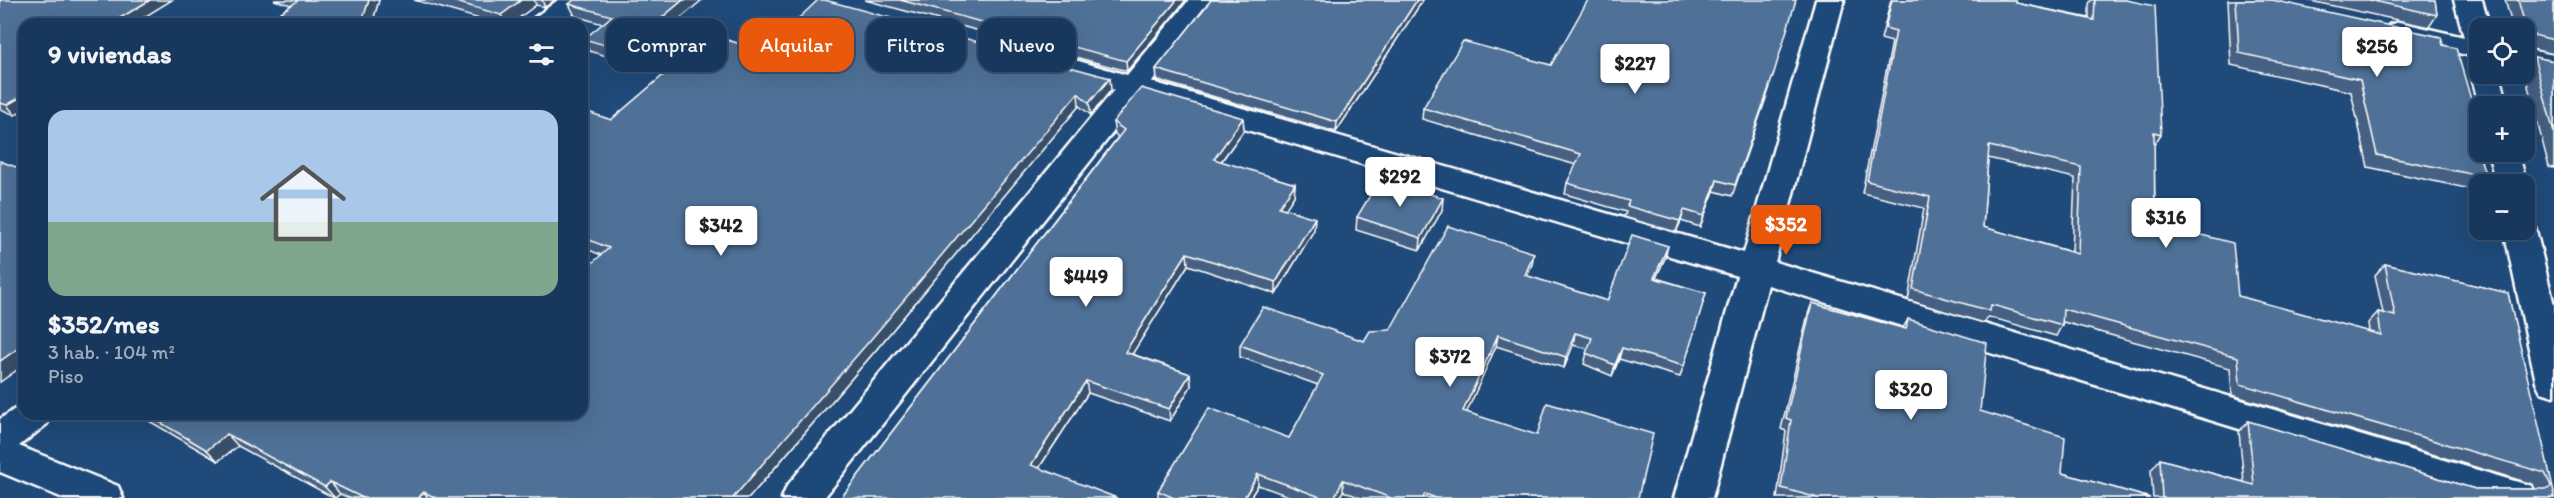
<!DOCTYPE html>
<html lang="es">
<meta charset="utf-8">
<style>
body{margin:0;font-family:Itim,sans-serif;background:#203f62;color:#f1f3f6;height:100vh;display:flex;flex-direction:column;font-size:22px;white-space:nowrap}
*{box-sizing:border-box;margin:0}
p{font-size:20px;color:#9eacbb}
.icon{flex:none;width:33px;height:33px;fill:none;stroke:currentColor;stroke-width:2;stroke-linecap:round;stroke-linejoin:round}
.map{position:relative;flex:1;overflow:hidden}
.details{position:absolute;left:18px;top:18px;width:570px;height:402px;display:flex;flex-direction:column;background:#17385c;border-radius:18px;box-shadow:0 6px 24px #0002,0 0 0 2px #365272}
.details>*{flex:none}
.hud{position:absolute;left:606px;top:18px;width:570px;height:54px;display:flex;gap:12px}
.fabs{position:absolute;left:2469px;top:18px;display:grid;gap:12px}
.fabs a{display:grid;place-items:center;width:66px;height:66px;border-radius:12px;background:#17385c;box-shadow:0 6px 24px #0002,0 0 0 2px #365272;font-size:30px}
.price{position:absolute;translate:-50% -51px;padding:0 14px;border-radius:6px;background:#fff;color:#222;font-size:20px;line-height:39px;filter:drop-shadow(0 2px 3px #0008)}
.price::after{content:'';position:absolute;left:50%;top:36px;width:18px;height:14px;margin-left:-9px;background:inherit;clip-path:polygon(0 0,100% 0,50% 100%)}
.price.on{background:#ea580c;color:#fff}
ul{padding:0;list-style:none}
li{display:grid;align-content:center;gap:12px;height:318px;padding:0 30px}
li+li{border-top:2px solid #365272}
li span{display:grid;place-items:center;height:186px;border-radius:18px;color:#555}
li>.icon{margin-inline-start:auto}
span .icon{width:108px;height:108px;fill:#fffc;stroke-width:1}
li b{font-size:26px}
h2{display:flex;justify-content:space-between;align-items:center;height:72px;padding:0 30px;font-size:26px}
.chip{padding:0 21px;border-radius:18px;background:#17385c;box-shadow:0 6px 24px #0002,0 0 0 2px #365272;font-size:21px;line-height:54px}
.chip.on{background:#ea580c;color:#fff}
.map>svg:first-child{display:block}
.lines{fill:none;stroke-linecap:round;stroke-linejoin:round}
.street-casing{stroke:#fff;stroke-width:5}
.street{fill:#1f4a7a;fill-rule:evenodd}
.wall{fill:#456182;stroke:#fff;stroke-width:1.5;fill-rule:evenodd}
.shaded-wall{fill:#384f6a;stroke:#fff;stroke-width:1.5}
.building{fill:#507197;stroke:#fff;stroke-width:1.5;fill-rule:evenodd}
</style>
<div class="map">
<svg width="2554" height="498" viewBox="0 0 2554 498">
<rect width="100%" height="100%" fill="#1f4a7a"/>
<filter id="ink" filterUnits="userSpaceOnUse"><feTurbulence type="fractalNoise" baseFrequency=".0167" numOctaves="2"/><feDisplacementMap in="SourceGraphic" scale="12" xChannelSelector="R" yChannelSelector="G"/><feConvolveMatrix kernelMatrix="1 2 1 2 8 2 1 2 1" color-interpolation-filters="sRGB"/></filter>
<g filter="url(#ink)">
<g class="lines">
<g class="street-casing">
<g id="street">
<polygon points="558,0 589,0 562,24 530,24 534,18"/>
<polygon points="1189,0 1217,0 1152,82 1744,253 1816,0 1844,0 1775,262 2518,482 2532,486 2537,498 2465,498 1768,285 1712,498 1674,498 1737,276 1140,98 824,498 782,498 787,486 1114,90 1058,73 1054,67 1058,61 1068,58 1127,75"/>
<polygon points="2454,0 2482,0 2490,28 2480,28 2480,58 2389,37 2385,31 2389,25 2399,22 2464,37"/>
<polygon points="2524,49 2554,55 2554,73 2524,67"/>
<polygon points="2476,67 2480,67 2480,74 2500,74 2508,106 2480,108 2471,74"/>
<polygon points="2488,152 2518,152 2527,184 2524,188 2524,184 2496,184"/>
<polygon points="2524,220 2532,222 2536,230 2554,305 2554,396 2541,392 2536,382 2504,230 2524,230"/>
<polygon points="24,403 24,414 52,414 47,424 19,446 118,486 123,498 63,498 0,472 0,419"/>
</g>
</g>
<use href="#street" class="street"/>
</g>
<g class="wall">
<polygon points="0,0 24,24 24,109 15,115 0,109"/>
<polygon points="274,0 379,0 372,24 264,24 291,5"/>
<polygon points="414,0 555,0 545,7 536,5 511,24 497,24"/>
<polygon points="865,0 1186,0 1127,71"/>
<polygon points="1211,0 1423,0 1336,132 1157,80 1156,69"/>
<path d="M1891,0H2016V3L2089,18V4L2091,0H2126L2161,134L2154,145L2155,223L2238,296L2369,332L2368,323L2378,312L2383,313L2375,275L2385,264L2508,293L2554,498H2153L2151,470L2160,459L2244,482L2239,432L2248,421L2475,489H2535L2533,484L2232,395L2230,368L2063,322L2062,325L2056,336L1989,317H1988L1984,323L1908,300L1924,208L1862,193L1892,42L1881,39ZM1988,158L2075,178L2072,252L1983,227Z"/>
<polygon points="2228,0 2272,0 2443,45 2480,130 2480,140 2476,144 2486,177 2475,190 2368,167 2351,92 2231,65"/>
<polygon points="2306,0 2435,0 2437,15 2429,27"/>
<polygon points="2505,0 2554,0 2554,54 2532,49 2524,57 2524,28 2513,28"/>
<polygon points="569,4 673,24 764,51 1111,90 1091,115 1079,106 876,350 749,498 349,498 340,494 335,498 334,498 238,446 218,461 137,414 582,414 601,255 582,247 582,110 611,120 666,73 589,51 584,39 603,24 575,16"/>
<polygon points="2534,57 2554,61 2554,168 2549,167 2524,71 2524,69"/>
<polygon points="1551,65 1770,87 1732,196 1714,191 1700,227 1681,221 1676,232 1624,217 1626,212 1565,194 1567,183 1576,165 1422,119 1423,108"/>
<polygon points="1243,118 1244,130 1221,162 1295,184 1294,196 1285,209 1314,230 1276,294 1188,265 1132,354 1190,374 1191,386 1170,421 1088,393 1039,468 841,498 1118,137 1115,134 1113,122"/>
<polygon points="1442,210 1420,250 1356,230 1357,217"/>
<polygon points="1665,258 1656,278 1706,293 1680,377 1619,359 1612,376 1584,364 1588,349 1573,345 1564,368 1496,346 1466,412 1638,498 1361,498 1343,491 1339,498 1294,498 1258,485 1250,498 1158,498 1158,491 1289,438 1318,385 1240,357 1240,345 1364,341 1390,330 1532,264 1527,276 1607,301"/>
<polygon points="1812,303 1903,328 1908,319 1980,411 2062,473 2150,498 1777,498 1786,431 1781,429 1808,314"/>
</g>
<g class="shaded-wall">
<polygon points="150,0 172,0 133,24 110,24"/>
<polygon points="369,0 379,0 372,24 361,24"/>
<polygon points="521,0 534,0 536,5 511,24 506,24 501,15"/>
<polygon points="542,0 555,0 545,7"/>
<polygon points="683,0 702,0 664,32 659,20"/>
<polygon points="1177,0 1186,0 1127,71 1126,61"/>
<polygon points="1417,0 1423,0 1336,132 1337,122"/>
<polygon points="1110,78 1111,90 1091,115 1089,103"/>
<polygon points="1078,93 1079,106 876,350 749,498 733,498"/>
<polygon points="24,95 24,109 15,115 7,105"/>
<polygon points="1243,118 1244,130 1214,171 1214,159"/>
<polygon points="1717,180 1714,191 1700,227 1704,216"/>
<polygon points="1295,184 1294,196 1279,219 1279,207"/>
<polygon points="1443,198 1442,210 1420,250 1421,238"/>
<polygon points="1684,210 1681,221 1676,232"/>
<polygon points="1315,218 1314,230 1276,294 1276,282"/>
<polygon points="1668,246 1665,258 1651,289 1654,278"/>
<polygon points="1187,253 1188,265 1126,364 1125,352"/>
<polygon points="1534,253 1532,264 1523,287 1525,275"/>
<polygon points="1575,333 1573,345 1564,368 1566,357"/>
<polygon points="1498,335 1496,346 1462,423 1463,411"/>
<polygon points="24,344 24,365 0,382 0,361"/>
<polygon points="1622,348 1619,359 1612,376 1615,365"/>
<polygon points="1190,374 1191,386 1170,421 1169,409"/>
<polygon points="1086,381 1088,393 1033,477 1031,465"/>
<polygon points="227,434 238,446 218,461 207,450"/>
<polygon points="1258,474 1258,485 1250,498 1244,498"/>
<polygon points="1343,480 1343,491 1339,498 1334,498"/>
<polygon points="330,482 340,494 335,498 325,487"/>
<polygon points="424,492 428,498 418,498"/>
</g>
<g class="building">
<polygon points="0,0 150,0 110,24 24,24 24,95 7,105 0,103"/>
<polygon points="299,0 369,0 361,24 264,24"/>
<polygon points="449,0 521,0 501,15"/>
<polygon points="574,0 683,0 659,20 764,51 818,0 825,0 1110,78 1089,103 1078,93 872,338 733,498 436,498 424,492 418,498 363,498 330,482 325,487 227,434 207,450 146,414 582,414 582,272 609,248 582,237 582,110 611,120 675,65 584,39 612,16 569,4"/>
<polygon points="900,0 1177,0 1126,61"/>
<polygon points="1211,0 1417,0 1337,122 1156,69"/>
<polygon points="1588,0 1796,0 1773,76 1735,185 1717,180 1704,216 1684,210 1680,221 1627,206 1629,201 1567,183 1581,154 1423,108 1463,41 1551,65"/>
<path d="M1892,0H2016V3L2094,20L2095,0H2126L2155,6L2161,134L2154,132L2155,223L2233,243L2238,296L2381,335L2378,312L2395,316L2385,264L2508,293L2554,492V498H2162L2160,459L2254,485L2248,421L2475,489H2549L2551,486L2545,473L2240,384L2238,357L2063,309L2062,325L1996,306L1991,305L1990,311L1913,289L1930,197L1867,181L1896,31L1885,28ZM1989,146L2081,167L2078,254L1983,227Z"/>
<polygon points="2236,0 2272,0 2441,37 2443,45 2456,48 2480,130 2480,137 2473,135 2486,177 2377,155 2360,80 2239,53"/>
<polygon points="2369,0 2435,0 2437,15"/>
<polygon points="2518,0 2554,0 2554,40 2534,35 2531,37 2532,49"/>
<polygon points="2534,57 2554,61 2554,133"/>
<polygon points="1141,88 1243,118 1214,159 1295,184 1279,207 1315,218 1276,282 1187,253 1125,352 1190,374 1169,409 1086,381 1031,465 1117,498 841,498 1124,130 1113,122"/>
<polygon points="0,161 24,170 24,344 0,361"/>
<polygon points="1378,182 1391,182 1443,198 1421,238 1357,217"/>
<polygon points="1448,226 1534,253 1525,275 1607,301 1632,235 1668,246 1654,278 1706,293 1684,366 1622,348 1615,365 1586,353 1592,338 1575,333 1566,357 1498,335 1463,411 1537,435 1547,403 1653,434 1638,498 1436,498 1425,494 1423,498 1391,498 1343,480 1334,498 1323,498 1258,474 1244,498 1174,498 1158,491 1209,408 1289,438 1323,375 1240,345 1263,307 1364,341 1370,331 1390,330"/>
<polygon points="1812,303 1906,329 1908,319 1987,343 1980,411 2065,437 2062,473 2150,498 1818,498 1781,488 1791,420 1786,418"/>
</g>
</g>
</svg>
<div class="fabs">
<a><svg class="icon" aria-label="locate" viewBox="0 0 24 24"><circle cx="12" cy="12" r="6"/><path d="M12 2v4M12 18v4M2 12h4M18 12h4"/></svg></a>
<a>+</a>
<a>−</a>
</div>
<b class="price" style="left:2377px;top:78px">$256</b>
<b class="price" style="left:1635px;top:95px">$227</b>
<b class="price" style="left:1400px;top:208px">$292</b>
<b class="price" style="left:2166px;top:249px">$316</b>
<b class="price on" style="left:1786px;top:256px">$352</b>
<b class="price" style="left:721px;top:257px">$342</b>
<b class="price" style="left:1086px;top:308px">$449</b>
<b class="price" style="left:1450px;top:388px">$372</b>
<b class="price" style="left:1911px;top:421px">$320</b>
<div class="hud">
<a class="chip">Comprar</a>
<a class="chip on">Alquilar</a>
<a class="chip">Filtros</a>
<a class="chip">Nuevo</a>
</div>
<section class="details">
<h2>9 viviendas<svg class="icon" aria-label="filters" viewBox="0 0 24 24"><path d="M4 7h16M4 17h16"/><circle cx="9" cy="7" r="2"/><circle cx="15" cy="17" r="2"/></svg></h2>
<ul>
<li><span style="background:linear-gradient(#a9c7e8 60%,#7fa58c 0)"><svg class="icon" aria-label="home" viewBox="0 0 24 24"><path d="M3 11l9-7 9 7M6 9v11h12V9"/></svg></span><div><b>$352/mes</b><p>3 hab. · 104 m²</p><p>Piso</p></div></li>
</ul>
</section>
</div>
